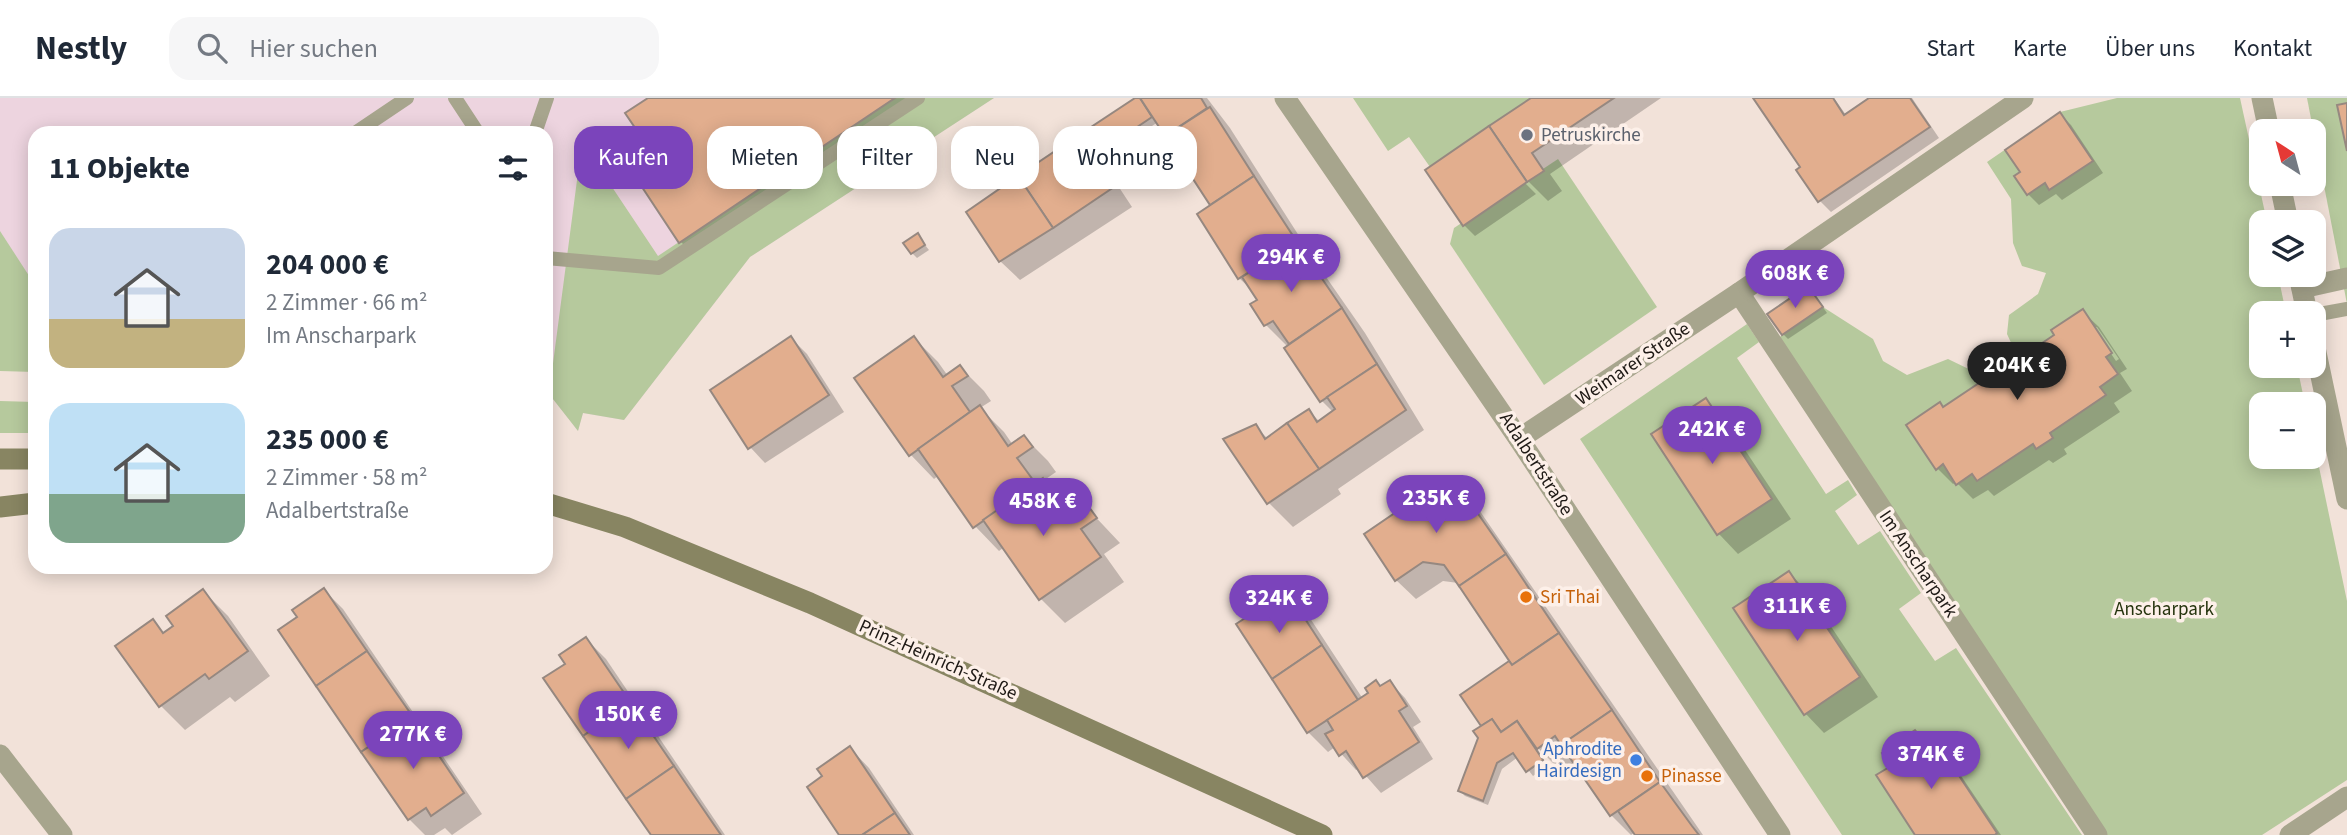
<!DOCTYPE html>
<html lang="de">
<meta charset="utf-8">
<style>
body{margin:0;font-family:"Source Sans 3",sans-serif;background:#f6f6f7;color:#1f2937;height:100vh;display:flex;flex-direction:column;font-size:26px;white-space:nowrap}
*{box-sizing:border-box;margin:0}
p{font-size:23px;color:#747a83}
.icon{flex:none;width:38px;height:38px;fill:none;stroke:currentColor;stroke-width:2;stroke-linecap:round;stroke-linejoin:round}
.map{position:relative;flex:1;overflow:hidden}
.details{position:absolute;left:28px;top:28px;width:525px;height:448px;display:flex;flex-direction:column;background:#fff;border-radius:21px;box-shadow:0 4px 18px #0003}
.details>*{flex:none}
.banner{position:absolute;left:574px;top:28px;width:665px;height:63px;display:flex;gap:14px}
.needle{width:46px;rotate:324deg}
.tools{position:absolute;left:2249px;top:21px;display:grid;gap:14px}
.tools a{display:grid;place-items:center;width:77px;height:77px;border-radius:14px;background:#fff;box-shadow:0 4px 18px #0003;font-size:35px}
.price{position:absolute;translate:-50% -60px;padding:0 16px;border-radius:24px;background:#7b44bb;color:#fff;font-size:23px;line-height:46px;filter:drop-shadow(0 2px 4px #0008)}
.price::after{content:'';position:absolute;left:50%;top:42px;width:21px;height:16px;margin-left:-10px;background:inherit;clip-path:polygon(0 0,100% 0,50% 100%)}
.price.selected{background:#222;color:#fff}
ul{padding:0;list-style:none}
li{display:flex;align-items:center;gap:21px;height:175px;padding:0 21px}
li span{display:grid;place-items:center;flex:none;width:196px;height:140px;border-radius:21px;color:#555}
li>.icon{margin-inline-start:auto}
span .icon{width:84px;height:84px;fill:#fffc;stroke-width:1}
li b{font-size:30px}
h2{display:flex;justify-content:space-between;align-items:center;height:84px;padding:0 21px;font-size:30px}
.pill{padding:0 24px;border-radius:21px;background:#fff;box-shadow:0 4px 18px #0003;font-size:24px;line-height:63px}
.pill.selected{background:#7b44bb;color:#fff}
header{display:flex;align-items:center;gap:42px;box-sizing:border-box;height:98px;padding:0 35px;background:#fff;border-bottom:2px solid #e0e1e3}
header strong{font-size:33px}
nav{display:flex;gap:38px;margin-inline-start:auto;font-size:24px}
.search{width:490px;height:63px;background:#f6f6f7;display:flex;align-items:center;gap:18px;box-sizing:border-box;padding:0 24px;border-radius:21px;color:#747a83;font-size:26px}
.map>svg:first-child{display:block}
.commercial{fill:#edd4df}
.green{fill:#b6c99d}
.shadow{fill:#0003;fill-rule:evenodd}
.building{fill:#e2ae8e;stroke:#968880;stroke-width:2}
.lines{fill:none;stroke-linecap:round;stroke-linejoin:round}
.service{stroke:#a7a58d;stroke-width:14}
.minor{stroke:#a7a58d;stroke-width:21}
.tertiary{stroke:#a7a58d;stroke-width:21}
.secondary{stroke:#888562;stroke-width:21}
.worship-dot{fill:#6b7280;stroke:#fdf0e9;stroke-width:2.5}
.food-dot{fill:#e8710a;stroke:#fdf0e9;stroke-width:2.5}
.shop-dot{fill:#3f7fe0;stroke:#fdf0e9;stroke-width:2.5}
.labels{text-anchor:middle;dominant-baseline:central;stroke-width:7;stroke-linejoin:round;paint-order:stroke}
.worship-label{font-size:19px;fill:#5b616d;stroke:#fdf0e9;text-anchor:start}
.street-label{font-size:19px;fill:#1e1915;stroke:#fdf0e9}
.food-label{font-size:19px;fill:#c56008;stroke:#fdf0e9;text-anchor:start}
.park-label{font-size:19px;fill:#26340e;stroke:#fdf0e9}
.shop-label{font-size:19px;fill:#366cbe;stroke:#fdf0e9;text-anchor:end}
</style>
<header>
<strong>Nestly</strong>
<div class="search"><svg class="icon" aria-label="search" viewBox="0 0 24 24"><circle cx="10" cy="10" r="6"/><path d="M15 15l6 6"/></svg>Hier suchen</div>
<nav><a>Start</a><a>Karte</a><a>Über uns</a><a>Kontakt</a></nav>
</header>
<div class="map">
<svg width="2347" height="737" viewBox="0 0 2347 737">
<rect width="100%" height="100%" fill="#f2e2d9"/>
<polygon class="commercial" points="0,0 994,0 750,159 624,322 583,315 578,333 549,296 546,295 546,35 35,35 35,235 0,184"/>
<g class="green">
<polygon points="895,0 994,0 750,159 624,322 583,315 578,333 549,296 582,44 658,158"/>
<polygon points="1353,0 1531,0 1430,69 1409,39 1388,53"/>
<polygon points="2117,0 2240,0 2267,124 2261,124 2261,177 2278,177 2286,215 2261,215 2261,268 2297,268 2305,306 2261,306 2261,359 2314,359 2314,345 2347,503 2347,682 2262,737 2097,737 1771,245 1823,209 1873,241 1883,263 1907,277 1948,261 1977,275 1982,283 1943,309 1940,305 1936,371 1943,366 1956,386 1972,376 1978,383 2033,346 2036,350 2050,335 2105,297 2100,289 2118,276 2106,259 2112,254 2083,211 2052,232 2054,237 2014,264 2008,254 2013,249 2007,236 2009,217 2038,196 2046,175 2022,168 2013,145 2011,101 1987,64 2060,14"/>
<polygon points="2307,0 2347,0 2347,206"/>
<polygon points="1558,61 1657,209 1544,287 1450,146 1454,130"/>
<polygon points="0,133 35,187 35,274 0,273"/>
<polygon points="1747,226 1759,244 1737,260 1826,396 1848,382 1857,397 1835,413 1858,447 1880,433 1921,495 1899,511 1935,563 1956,550 2082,737 1842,737 1580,341"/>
<polygon points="0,303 35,304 35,335 0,335"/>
</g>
<g class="shadow">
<polygon points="652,0 922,0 692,155 681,144"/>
<polygon points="1138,0 1207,0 1230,30 1317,166 1365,235 1424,332 1338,391 1341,396 1293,429 1269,405 1226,342 1255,328 1268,341 1309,313 1320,324 1334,315 1321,302 1288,249 1266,227 1255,195 1239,180 1212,107 1158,24 1101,62 1132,109 1020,182 1000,163 968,115"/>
<polygon points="1534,0 1661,0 1550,76 1562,93 1548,103 1522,77 1519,79 1536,96 1475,138 1464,127"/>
<polygon points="1755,0 1834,0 1846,17 1872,0 1912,0 1939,40 1831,114 1820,103 1799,73 1803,70"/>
<polygon points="2060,16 2071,27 2103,75 2062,102 2056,96 2039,107 2028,96 2023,75"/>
<polygon points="917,137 929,152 917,160 912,155"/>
<polygon points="1813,195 1827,215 1788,241 1783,236"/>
<path d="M2083,214L2099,229L2127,271L2120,275L2132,293L2114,305L2120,314L2064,351L2067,356L2053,365L2049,362L1994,398L1988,392L1973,401L1956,384L1953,386L1937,370L1944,311L1985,283L2008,256L2016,265L2057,238ZM2093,229H2097L2119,261L2116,263Z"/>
<polygon points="791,240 807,256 844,314 765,365 750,349"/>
<polygon points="914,240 938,264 948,278 960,269 984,293 991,303 980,310 1004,334 1013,347 1024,339 1048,363 1056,374 1043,383 1067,407 1076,419 1088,411 1120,445 1104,456 1124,484 1065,525 1041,501 1003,450 999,453 975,428 939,377 934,381 910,356"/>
<polygon points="1706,302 1725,322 1791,421 1738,456 1719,436 1653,337"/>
<polygon points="1455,386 1475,406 1703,737 1637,737 1635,734 1631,737 1611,717 1576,665 1562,674 1536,648 1547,668 1533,678 1518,659 1502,671 1488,707 1465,698 1460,693 1484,628 1463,597 1512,564 1458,485 1443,483 1416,501 1396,482"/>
<polygon points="1789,475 1808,494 1878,599 1824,635 1805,615"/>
<polygon points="324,492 343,511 482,716 452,737 445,730 434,737 425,737 409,721 300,519"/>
<polygon points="203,493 228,518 270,578 235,604 230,599 185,632 161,608 118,548 153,523 165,536 176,528"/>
<polygon points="1287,495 1306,514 1363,601 1390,584 1405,600 1421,624 1413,629 1433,661 1381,695 1359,670 1356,672 1335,649 1328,654 1308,634 1239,527"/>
<polygon points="586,541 606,561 725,737 653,737 567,566"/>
<polygon points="1915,634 1928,647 1934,643 1945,654 2001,737 1917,737 1893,668"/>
<polygon points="850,650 869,670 914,737 841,737 825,679"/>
</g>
<g class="building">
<polygon points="648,0 895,0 679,145 640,86 663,71 625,15"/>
<polygon points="1135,0 1140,0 1152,19 1094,58 1079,37"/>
<polygon points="1140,0 1201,0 1207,10 1165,38"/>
<polygon points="1531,0 1614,0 1532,55 1544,73 1527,84 1489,28"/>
<polygon points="1753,0 1833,0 1844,17 1869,0 1910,0 1930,29 1818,104 1796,72 1800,69"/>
<polygon points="2347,5 2347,53 2337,7"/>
<polygon points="1210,9 1254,78 1210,107 1165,38"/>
<polygon points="2060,14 2093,63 2049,92 2045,85 2027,97 2014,78 2020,74 2005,52"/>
<polygon points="1489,28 1527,84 1463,128 1425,72"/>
<polygon points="1079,37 1114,89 1053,130 1018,78"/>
<polygon points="1018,78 1053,130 999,164 966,114"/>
<polygon points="1254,78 1297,144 1238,181 1197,116"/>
<polygon points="918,135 925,147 911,156 903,145"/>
<polygon points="1297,144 1342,210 1289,246 1273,223 1264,228 1250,206 1257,202 1242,179"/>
<polygon points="1808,188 1823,209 1782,237 1767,216"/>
<polygon points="1342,210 1377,266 1320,304 1284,250"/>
<polygon points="2083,211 2112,255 2106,259 2118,276 2100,289 2106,297 2050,335 2053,340 2036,351 2033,346 1977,383 1972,376 1956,387 1943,366 1936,372 1906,327 1940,304 1943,309 1982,283 1977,275 2008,254 2014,264 2054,237 2051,232"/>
<polygon points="791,238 829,297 748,351 710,292"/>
<polygon points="914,238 943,279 960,267 968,278 952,288 970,314 909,358 854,280"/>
<polygon points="1377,266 1406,312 1319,371 1287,325 1309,311 1317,324 1335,311 1327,299"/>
<polygon points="1706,300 1772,401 1717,437 1651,336"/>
<polygon points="980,307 1008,348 1024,337 1033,349 1017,360 1036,386 973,430 918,351"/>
<polygon points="1287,325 1319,371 1267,406 1223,341 1256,326 1265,341"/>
<polygon points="1043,380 1072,420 1089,409 1097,420 1081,431 1101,459 1039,502 983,422"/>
<polygon points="1443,382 1456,384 1506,456 1459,488 1444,467 1423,464 1395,483 1364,436"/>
<polygon points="1506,456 1559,535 1512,567 1459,488"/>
<polygon points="1789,473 1860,579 1804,617 1733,510"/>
<polygon points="324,490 367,553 316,588 278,532 297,519 292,512"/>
<polygon points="203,491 248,553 209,581 205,576 159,609 115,548 153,521 163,535 173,528 166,518"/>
<polygon points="1287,493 1322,547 1272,581 1236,526"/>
<polygon points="1559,535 1612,612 1561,647 1555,638 1537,651 1517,623 1501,634 1492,621 1481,628 1460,597 1509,563 1512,567"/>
<polygon points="586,539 631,605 583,638 543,580 565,566 559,557"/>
<polygon points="1322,547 1358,602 1307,635 1272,581"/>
<polygon points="367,553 413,619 361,654 316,588"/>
<polygon points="1376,582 1380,588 1390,582 1407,608 1399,613 1419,644 1363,680 1346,653 1339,658 1325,636 1333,632 1327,622 1368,595 1365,590"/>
<polygon points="631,605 674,668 626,701 583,638"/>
<polygon points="1612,612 1660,684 1610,718 1561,647"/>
<polygon points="413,619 464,695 431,718 426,710 408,722 361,654"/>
<polygon points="1492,621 1501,634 1517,623 1543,662 1526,674 1513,655 1497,665 1483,703 1458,693 1478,640 1473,633"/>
<polygon points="1915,632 1926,646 1934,640 1997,735 1995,737 1915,737 1876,677 1891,668 1882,655"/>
<polygon points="850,648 895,715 862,737 839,737 807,689 822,678 817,671"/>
<polygon points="674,668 695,699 721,737 651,737 626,701"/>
<polygon points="1660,684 1692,728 1699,737 1635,737 1618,713"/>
<polygon points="895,715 910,737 862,737"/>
</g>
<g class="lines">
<g class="service">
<polyline points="455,0 478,35"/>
<polyline points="355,35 407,0"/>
<polyline points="535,35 547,0"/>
<polyline points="546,160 659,170 918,0"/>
<polyline points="2314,217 2347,211"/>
</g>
<g class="minor">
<polyline points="1285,0 1519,341 1780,737"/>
<polyline points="2262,0 2269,33"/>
<polyline points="2280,86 2288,124"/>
<polyline points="2299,177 2307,215"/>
<polyline points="2302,190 2347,180"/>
<polyline points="1739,195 2097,737"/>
<polyline points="2314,245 2347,401"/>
<polyline points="1519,341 1739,195 2023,0"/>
<polyline points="2290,737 2347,699"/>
</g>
<polyline class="tertiary" points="0,657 62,737"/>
<g class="secondary">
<polyline points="0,361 35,361"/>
<polyline points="546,405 625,429 810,505 1322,737"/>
<polyline points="0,409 35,405"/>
</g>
</g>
<circle class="worship-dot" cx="1527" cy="37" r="7"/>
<g class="food-dot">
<circle cx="1526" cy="499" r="7"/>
<circle cx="1647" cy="678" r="7"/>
</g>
<circle class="shop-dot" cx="1636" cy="662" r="7"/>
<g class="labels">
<g class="worship-label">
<text x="1541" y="37">Petruskirche</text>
</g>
<g class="street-label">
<text transform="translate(1633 266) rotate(-34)">Weimarer Straße</text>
<text transform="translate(1536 366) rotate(57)">Adalbertstraße</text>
<text transform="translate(1918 466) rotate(56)">Im Anscharpark</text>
<text transform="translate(938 562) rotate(24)">Prinz-Heinrich-Straße</text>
</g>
<g class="food-label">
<text x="1540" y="499">Sri Thai</text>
<text x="1661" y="678">Pinasse</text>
</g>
<g class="park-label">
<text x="2164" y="511">Anscharpark</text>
</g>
<g class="shop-label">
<text x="1622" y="651">Aphrodite<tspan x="1622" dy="22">Hairdesign</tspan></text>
</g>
</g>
</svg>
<div class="tools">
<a><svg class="needle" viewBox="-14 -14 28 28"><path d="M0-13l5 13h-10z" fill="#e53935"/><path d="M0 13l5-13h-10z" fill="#747a83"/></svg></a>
<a><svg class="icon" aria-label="layers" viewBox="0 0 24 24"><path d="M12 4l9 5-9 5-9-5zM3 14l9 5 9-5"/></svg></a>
<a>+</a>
<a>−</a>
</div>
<b class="price" style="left:1291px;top:196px">294K €</b>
<b class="price" style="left:1795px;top:212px">608K €</b>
<b class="price selected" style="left:2017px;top:304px">204K €</b>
<b class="price" style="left:1712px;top:368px">242K €</b>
<b class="price" style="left:1436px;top:437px">235K €</b>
<b class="price" style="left:1043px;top:440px">458K €</b>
<b class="price" style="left:1279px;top:537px">324K €</b>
<b class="price" style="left:1797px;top:545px">311K €</b>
<b class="price" style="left:628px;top:653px">150K €</b>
<b class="price" style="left:413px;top:673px">277K €</b>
<b class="price" style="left:1931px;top:693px">374K €</b>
<div class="banner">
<a class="pill selected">Kaufen</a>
<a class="pill">Mieten</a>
<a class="pill">Filter</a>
<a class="pill">Neu</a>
<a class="pill">Wohnung</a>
</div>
<section class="details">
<h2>11 Objekte<svg class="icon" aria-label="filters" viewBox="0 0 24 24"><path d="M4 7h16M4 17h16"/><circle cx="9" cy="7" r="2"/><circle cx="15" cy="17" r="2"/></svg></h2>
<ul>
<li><span style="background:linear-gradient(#c9d6e8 65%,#c2b280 0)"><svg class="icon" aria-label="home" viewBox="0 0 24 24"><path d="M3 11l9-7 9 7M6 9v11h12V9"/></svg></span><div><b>204 000 €</b><p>2 Zimmer · 66 m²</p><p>Im Anscharpark</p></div></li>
<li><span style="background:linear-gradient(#bfe0f5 65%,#7fa58c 0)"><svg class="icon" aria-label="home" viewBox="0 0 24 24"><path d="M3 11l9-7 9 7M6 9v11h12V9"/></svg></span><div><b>235 000 €</b><p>2 Zimmer · 58 m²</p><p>Adalbertstraße</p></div></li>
</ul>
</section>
</div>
